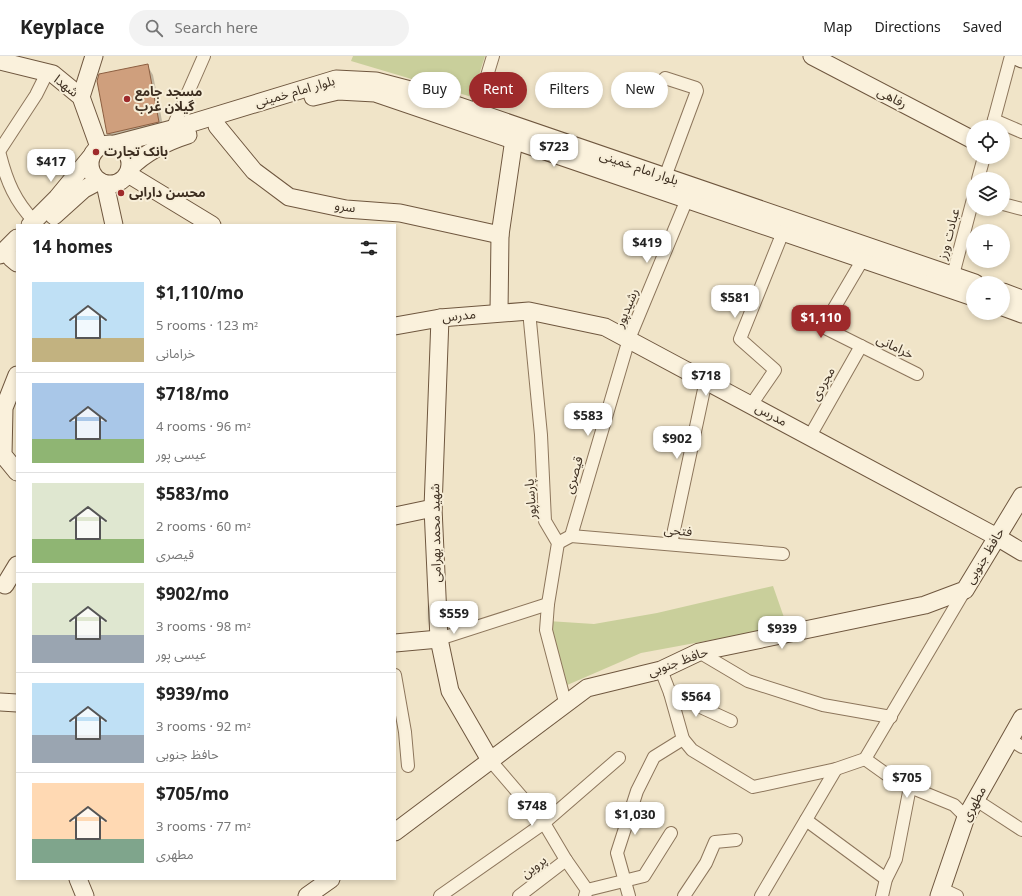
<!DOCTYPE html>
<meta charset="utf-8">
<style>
body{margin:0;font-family:Georgia,"Noto Sans Arabic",serif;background:#f2f2f2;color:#222;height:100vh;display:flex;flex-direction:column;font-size:15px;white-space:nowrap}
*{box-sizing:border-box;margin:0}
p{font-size:13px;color:#767676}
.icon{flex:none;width:22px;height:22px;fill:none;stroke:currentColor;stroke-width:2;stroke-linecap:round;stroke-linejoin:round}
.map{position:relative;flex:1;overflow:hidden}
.drawer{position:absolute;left:16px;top:168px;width:380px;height:656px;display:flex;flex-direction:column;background:#fff;border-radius:0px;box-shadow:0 2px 6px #0003}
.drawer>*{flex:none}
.top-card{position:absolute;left:408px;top:16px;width:380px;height:36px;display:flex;gap:8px}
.controls{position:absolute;left:966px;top:64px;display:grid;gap:8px}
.controls a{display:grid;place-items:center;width:44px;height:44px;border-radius:50%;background:#fff;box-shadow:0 2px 6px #0003;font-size:20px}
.price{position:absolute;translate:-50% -34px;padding:0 9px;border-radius:8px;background:#fff;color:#222;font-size:13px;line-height:26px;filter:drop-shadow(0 1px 2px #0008)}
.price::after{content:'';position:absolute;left:50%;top:24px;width:12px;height:9px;margin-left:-6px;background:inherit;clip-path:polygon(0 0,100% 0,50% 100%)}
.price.selected{background:#9e2a2b;color:#fff}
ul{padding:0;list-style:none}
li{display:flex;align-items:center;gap:12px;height:100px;padding:0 16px}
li+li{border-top:1px solid #e0e0e0}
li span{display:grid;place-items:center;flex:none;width:112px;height:80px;border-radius:0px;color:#555}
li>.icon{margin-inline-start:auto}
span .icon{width:48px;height:48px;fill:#fffc;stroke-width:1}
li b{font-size:17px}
h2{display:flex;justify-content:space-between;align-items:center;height:48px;padding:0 16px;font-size:17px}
.pill{padding:0 14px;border-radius:18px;background:#fff;box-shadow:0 2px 6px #0003;font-size:14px;line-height:36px}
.pill.selected{background:#9e2a2b;color:#fff}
header{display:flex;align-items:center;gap:24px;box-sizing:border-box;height:56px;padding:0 20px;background:#fff;border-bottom:1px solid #e0e0e0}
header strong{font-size:19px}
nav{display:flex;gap:22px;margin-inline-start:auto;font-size:14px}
.search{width:280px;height:36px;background:#f2f2f2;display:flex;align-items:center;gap:10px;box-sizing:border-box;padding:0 14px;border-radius:22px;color:#767676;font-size:15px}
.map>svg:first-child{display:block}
.green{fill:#c9cf9b}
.shadow{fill:#0003}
.building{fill:#cf9f7d;stroke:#8d5f41}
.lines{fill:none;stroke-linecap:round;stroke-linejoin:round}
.street-casing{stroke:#8d765c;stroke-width:14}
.secondary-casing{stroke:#6f573f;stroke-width:19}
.street{stroke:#faf1dc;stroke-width:12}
.secondary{stroke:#faf1dc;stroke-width:17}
.poi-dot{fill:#9e2a2b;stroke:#f7eed8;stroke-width:1.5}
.labels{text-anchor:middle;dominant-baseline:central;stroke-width:4;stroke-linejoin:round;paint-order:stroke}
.street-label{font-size:13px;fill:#3d2e20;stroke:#f7eed8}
.poi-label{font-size:13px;font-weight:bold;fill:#3d2e20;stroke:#f7eed8;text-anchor:start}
</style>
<header>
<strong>Keyplace</strong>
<div class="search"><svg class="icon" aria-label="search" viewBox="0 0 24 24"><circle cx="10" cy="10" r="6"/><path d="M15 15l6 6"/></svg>Search here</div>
<nav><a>Map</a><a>Directions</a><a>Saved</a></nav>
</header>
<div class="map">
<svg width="1022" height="840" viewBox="0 0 1022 840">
<rect width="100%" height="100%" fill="#f0e4c8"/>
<g class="green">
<polygon points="353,0 485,0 472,41 351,5"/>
<polygon points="773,530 787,570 641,597 558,633 548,565 594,568 657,557"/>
</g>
<polygon class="shadow" points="147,9 153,19 164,75 113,87 108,78"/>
<polygon class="building" points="148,8 159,66 107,78 97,25 99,18"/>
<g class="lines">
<g class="street-casing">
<g id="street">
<polyline points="665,22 696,32 697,35 665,121"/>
<polyline points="476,56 493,0"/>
<polyline points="994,64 1022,76"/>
<polyline points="992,71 1011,0"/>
<polyline points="172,73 204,0"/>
<polyline points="0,94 36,39 47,17"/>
<path d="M0,99C7,126 15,145 34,165"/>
<polyline points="978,123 984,101"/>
<polyline points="1003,148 1022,153"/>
<polyline points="863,203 823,271 917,318"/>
<polyline points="953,219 973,143"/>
<polyline points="529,255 541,379 545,465 558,487 548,548 546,574 565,646"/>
<polyline points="751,349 775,314 740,283 783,176"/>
<polyline points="810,380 861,290"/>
<polyline points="571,480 783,498"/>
<polyline points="558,487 571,480 629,283 687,143"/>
<polyline points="671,488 706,324"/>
<polyline points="439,583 548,548"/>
<polyline points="699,596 748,625 823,649 891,661"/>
<polyline points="661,614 670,637 683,683 692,694 753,731 836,713 865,703 965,534"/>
<polyline points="395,619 405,676 408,710"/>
<polyline points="670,637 731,665"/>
<polyline points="1009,683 1022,691"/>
<polyline points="865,703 886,718 910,731 954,749 966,761"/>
<polyline points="490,704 544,767 566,804 587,834 585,840"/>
<polyline points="976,744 1022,774"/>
<polyline points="806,764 886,823"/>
<polyline points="942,833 957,840"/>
<polyline points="587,834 644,820 671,777"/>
<polyline points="440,840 544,767 619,702"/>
<polyline points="519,840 566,804"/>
<polyline points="629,840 617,797 637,735 654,701 683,683"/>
<polyline points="684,840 706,807 715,786 736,784"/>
<polyline points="761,840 836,713"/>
<polyline points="882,840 886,823 896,803 910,731"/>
</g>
</g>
<g class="secondary-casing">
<g id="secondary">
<polyline points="812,0 973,84"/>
<polyline points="1016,0 1022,3"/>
<polyline points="0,5 53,18 81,41 99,91"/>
<polyline points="81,41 94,0"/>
<polyline points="313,41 338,35 375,37 973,241"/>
<polyline points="217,70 254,115 289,141 346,153 400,157 500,179"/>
<circle cx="110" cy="108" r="20"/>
<polyline points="115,88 172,73 336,23 376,25 418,36 975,227"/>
<path d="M130,112C147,95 166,86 188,79"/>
<polyline points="128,118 212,169"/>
<polyline points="105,128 114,169"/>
<polyline points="54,160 84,133 99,125"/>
<polyline points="30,169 57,142 90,102"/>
<polyline points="0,199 17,182"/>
<polyline points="11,202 17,207"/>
<polyline points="1003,236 1022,243"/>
<polyline points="1003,251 1022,258"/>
<polyline points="499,256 500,179 514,83"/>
<polyline points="440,262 433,452 439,583 450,635 490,704"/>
<polyline points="395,270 440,262 529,255 605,271 997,481 1022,496"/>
<polyline points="17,319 4,352 3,399 17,416"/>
<polyline points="395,460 433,452"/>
<polyline points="5,529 17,509"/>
<polyline points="395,587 439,583"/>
<polyline points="0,646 17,647"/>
<polyline points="395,776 587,632 661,614 699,596 925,549 965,534 1022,440"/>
<polyline points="78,823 85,840"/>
<polyline points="307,840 331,823"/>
<polyline points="939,840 966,761 1022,662"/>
</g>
</g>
<use href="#street" class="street"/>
<use href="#secondary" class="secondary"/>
</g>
<g class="poi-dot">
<circle cx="127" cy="43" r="4"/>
<circle cx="96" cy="96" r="4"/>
<circle cx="121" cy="137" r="4"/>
</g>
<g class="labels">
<g class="street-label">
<text transform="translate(66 30) rotate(38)">شهدا</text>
<text transform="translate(295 36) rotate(-16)">بلوار امام خمینی</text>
<text transform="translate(892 42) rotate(27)">رفاهی</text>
<text transform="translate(639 112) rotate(19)">بلوار امام خمینی</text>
<text transform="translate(345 151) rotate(8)">سرو</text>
<text transform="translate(949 178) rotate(-75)">عبادت ورز</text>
<text transform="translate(627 252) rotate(-67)">رشیدپور</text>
<text transform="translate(459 260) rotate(-6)">مدرس</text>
<text transform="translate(895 291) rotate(26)">خرامانی</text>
<text transform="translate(823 328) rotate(-61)">مجردی</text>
<text transform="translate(771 359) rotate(28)">مدرس</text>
<text transform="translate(574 419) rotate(-74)">قیصری</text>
<text transform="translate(531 443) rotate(-94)">پارساپور</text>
<text transform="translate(678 475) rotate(5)">فتحی</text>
<text transform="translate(436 477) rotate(-91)">شهید محمد بهرامی</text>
<text transform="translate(985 500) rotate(-59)">حافظ جنوبی</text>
<text transform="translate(678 606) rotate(-20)">حافظ جنوبی</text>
<text transform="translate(974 748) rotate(-62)">مطهری</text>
<text transform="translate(534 811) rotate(-37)">پروین</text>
</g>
<g class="poi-label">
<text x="135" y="36">مسجد جامع<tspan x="135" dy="15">گیلان غرب</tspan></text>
<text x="104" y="96">بانک تجارت</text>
<text x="129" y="137">محسن دارابی</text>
</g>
</g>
</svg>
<div class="controls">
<a><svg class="icon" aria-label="locate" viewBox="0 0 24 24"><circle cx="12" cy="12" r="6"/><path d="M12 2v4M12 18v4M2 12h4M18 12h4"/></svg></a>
<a><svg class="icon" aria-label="layers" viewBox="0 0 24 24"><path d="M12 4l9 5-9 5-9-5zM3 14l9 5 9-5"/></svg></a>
<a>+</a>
<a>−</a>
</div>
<b class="price" style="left:554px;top:112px">$723</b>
<b class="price" style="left:51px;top:127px">$417</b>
<b class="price" style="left:647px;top:208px">$419</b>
<b class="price" style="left:735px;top:263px">$581</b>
<b class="price selected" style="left:821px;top:283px">$1,110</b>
<b class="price" style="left:706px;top:341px">$718</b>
<b class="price" style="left:588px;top:381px">$583</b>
<b class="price" style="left:677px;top:404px">$902</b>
<b class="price" style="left:454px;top:579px">$559</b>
<b class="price" style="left:782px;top:594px">$939</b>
<b class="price" style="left:696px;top:662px">$564</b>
<b class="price" style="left:907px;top:743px">$705</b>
<b class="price" style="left:532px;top:771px">$748</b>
<b class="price" style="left:635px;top:780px">$1,030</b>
<div class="top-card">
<a class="pill">Buy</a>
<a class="pill selected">Rent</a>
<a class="pill">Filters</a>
<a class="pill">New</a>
</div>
<section class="drawer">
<h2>14 homes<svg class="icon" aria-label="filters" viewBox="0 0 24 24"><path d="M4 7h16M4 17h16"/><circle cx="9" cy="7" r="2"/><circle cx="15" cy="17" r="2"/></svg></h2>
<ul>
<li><span style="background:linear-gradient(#bfe0f5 70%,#c2b280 0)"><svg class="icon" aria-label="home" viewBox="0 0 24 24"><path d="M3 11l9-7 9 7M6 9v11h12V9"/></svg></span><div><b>$1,110/mo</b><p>5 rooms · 123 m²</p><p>خرامانی</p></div></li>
<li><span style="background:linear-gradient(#a9c7e8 70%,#8fb573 0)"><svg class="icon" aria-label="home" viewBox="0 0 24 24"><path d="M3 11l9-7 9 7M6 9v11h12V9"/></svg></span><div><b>$718/mo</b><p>4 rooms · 96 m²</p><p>عیسی پور</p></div></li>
<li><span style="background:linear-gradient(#dfe7d0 70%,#8fb573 0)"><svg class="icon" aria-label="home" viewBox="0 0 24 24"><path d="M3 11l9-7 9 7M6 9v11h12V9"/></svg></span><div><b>$583/mo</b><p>2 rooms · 60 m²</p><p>قیصری</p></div></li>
<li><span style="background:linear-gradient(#dfe7d0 65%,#9aa5b1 0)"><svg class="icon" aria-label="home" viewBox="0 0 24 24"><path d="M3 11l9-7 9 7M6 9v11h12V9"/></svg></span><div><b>$902/mo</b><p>3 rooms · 98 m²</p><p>عیسی پور</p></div></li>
<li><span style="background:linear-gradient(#bfe0f5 65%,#9aa5b1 0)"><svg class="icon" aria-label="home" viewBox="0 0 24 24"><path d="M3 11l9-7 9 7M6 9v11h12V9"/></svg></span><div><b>$939/mo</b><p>3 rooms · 92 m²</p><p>حافظ جنوبی</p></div></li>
<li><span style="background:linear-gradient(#ffd9b3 70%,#7fa58c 0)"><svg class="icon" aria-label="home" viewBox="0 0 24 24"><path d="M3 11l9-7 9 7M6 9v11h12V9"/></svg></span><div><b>$705/mo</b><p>3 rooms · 77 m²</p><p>مطهری</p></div></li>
</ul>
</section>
</div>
